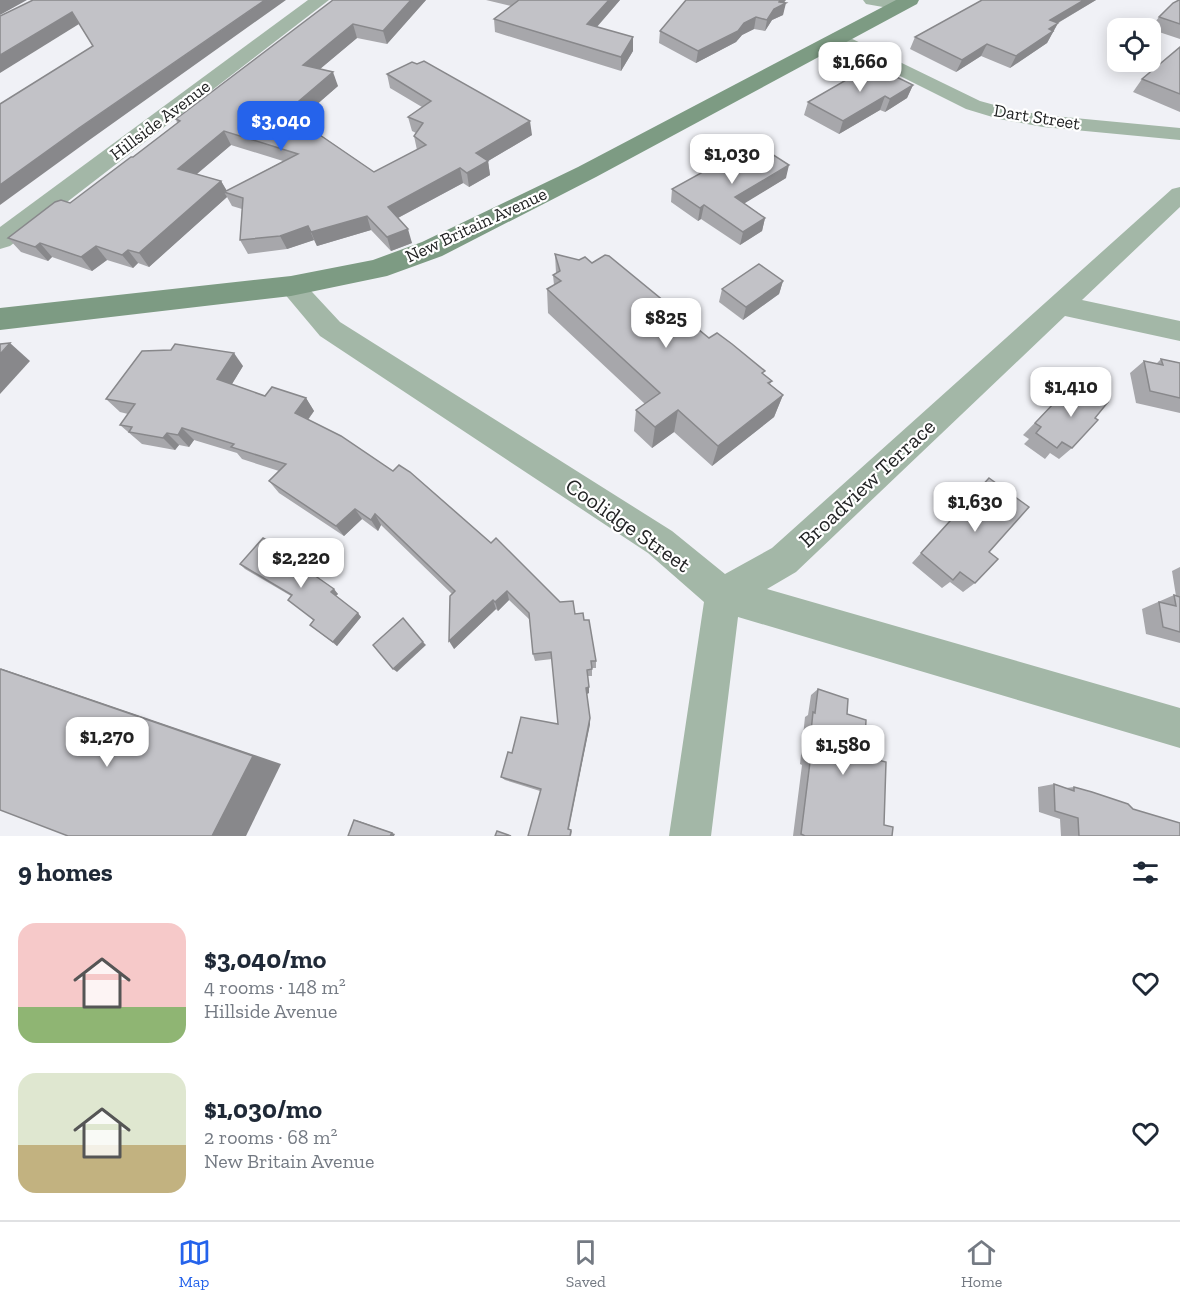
<!DOCTYPE html>
<meta charset="utf-8">
<style>
body{margin:0;font-family:"Zilla Slab",serif;background:#f2f2f3;color:#1f2937;height:100vh;display:flex;flex-direction:column;font-size:22px;white-space:nowrap}
*{box-sizing:border-box;margin:0}
p{font-size:20px;color:#747a83}
.icon{flex:none;width:33px;height:33px;fill:none;stroke:currentColor;stroke-width:2;stroke-linecap:round;stroke-linejoin:round}
.map{position:relative;height:836px;overflow:hidden}
.side{display:flex;flex-direction:column;background:#fff;flex:1}
.side>*{flex:none}
.tools{position:absolute;left:1107px;top:18px;display:grid;gap:12px}
.tools a{display:grid;place-items:center;width:54px;height:54px;border-radius:12px;background:#fff;box-shadow:0 3px 15px #0003;font-size:30px}
.price{position:absolute;translate:-50% -51px;padding:0 14px;border-radius:12px;background:#fff;color:#222;font-size:20px;line-height:39px;filter:drop-shadow(0 2px 3px #0008)}
.price::after{content:'';position:absolute;left:50%;top:36px;width:18px;height:14px;margin-left:-9px;background:inherit;clip-path:polygon(0 0,100% 0,50% 100%)}
.price.active{background:#2563eb;color:#fff}
ul{padding:0;list-style:none}
li{display:flex;align-items:center;gap:18px;height:150px;padding:0 18px}
li span{display:grid;place-items:center;flex:none;width:168px;height:120px;border-radius:18px;color:#555}
li>.icon{margin-inline-start:auto}
span .icon{width:72px;height:72px;fill:#fffc;stroke-width:1}
li b{font-size:26px}
h2{display:flex;justify-content:space-between;align-items:center;height:72px;padding:0 18px;font-size:26px}
.tabs{display:flex;justify-content:space-around;align-items:center;height:84px;border-top:2px solid #e0e1e3;background:#fff;font-size:16px;color:#747a83}
.tabs a{display:grid;justify-items:center;gap:3px}
.tabs .active{color:#2563eb}
.map>svg:first-child{display:block}
.lines{fill:none;stroke-linecap:round;stroke-linejoin:round}
.minor{fill:#a3b7a7;fill-rule:evenodd}
.tertiary{fill:#a3b7a7;fill-rule:evenodd}
.secondary{fill:#7d9b83;fill-rule:evenodd}
.wall{fill:#a7a7ab;fill-rule:evenodd}
.shaded-wall{fill:#88888b}
.building{fill:#c2c2c7;stroke:#88888b;stroke-width:1.5}
.labels{text-anchor:middle;dominant-baseline:central;stroke-width:4.5;stroke-linejoin:round;paint-order:stroke}
.far-street-label{font-size:18px;fill:#222324;stroke:#fff}
.street-label{font-size:22px;fill:#222324;stroke:#fff}
</style>
<div class="map">
<svg width="1180" height="836" viewBox="0 0 1180 836">
<rect width="100%" height="100%" fill="#f0f1f6"/>
<g class="lines">
<g class="minor">
<polygon points="863,0 901,0 909,5 906,9 900,10 866,4"/>
<polygon points="838,32 980,101 1009,109 1043,115 1180,128 1180,140 1043,127 999,119 966,109 832,42 829,38 832,34"/>
<polygon points="1180,187 1180,207 1082,300 1180,321 1180,341 1065,316 796,572 767,589 1180,708 1180,748 738,617 711,836 669,836 704,602 648,553 320,336 278,286 282,279 291,277 300,279 340,322 672,531 725,574 772,548 1172,189"/>
</g>
<polygon class="tertiary" points="308,0 329,0 10,246 0,249 0,227"/>
<polygon class="secondary" points="896,0 919,0 917,4 596,177 442,256 387,276 291,296 0,330 0,308 291,276 373,260 422,242 578,167"/>
</g>
<g class="wall">
<path d="M333,0H426L387,44L357,38L320,69L338,86L299,120L374,172L417,150L414,136L416,133L412,131L408,117L422,107L390,88L387,74L532,135L488,161L490,175L469,187L463,183L398,218L412,243L391,251L371,230L317,246L314,240L287,249L248,254L240,240L242,209L232,206L227,197L149,267L138,263L133,268L107,260L92,271L52,257L48,261L21,252L8,238L70,203L133,157L177,123L176,119ZM231,145L283,161L227,191L221,181L197,174Z"/>
<polygon points="486,0 620,0 597,27 633,37 633,51 621,71 495,32 494,19 511,6"/>
<polygon points="982,0 1096,0 1058,23 1047,43 1010,68 981,56 956,72 910,49 915,37"/>
<polygon points="1180,0 1180,39 1150,29 1159,17"/>
<polygon points="784,3 783,15 772,20 765,31 754,29 742,35 736,42 696,63 659,43 660,31"/>
<polygon points="1180,47 1180,112 1133,92 1142,79"/>
<polygon points="913,85 907,98 885,112 880,110 839,134 804,115 808,102"/>
<polygon points="786,178 744,203 765,218 762,231 740,245 701,219 698,221 671,202 672,189"/>
<polygon points="555,254 592,263 709,338 763,374 772,381 770,384 783,395 774,417 712,466 674,432 652,448 634,431 636,410 645,404 548,313 547,289 554,285 553,275 556,273"/>
<polygon points="783,281 779,294 743,320 719,302 722,289"/>
<polygon points="1161,359 1180,363 1180,413 1136,403 1130,373 1144,361 1156,364"/>
<polygon points="243,366 232,384 265,396 306,398 314,411 308,420 584,620 596,661 596,668 592,668 592,676 588,676 589,693 587,694 590,724 569,829 572,831 571,836 540,791 505,780 501,777 512,753 558,724 552,659 535,661 533,654 530,620 509,600 498,611 496,609 454,649 452,594 381,525 378,531 362,519 344,536 279,493 269,481 279,471 242,459 237,453 194,440 189,447 179,445 175,450 142,444 120,425 128,414 120,412 106,399"/>
<polygon points="1079,384 1095,418 1072,448 1059,459 1050,453 1045,459 1024,444 1029,439 1023,435 1055,402 1059,405"/>
<polygon points="989,478 989,552 975,583 963,592 950,582 942,588 912,563 979,489"/>
<polygon points="286,552 290,556 289,557 338,594 335,596 361,617 337,646 310,625 314,621 291,596 245,569 240,564"/>
<polygon points="1180,567 1180,643 1146,634 1142,609 1174,595 1176,596 1172,571"/>
<polygon points="818,689 847,714 865,741 874,759 884,825 892,836 793,836 802,765 800,764 805,717 808,715 811,695"/>
<polygon points="1054,784 1066,788 1074,787 1133,809 1180,836 1061,836 1060,819 1039,812 1038,787"/>
</g>
<g class="shaded-wall">
<polygon points="0,0 27,0 0,15"/>
<polygon points="265,0 286,0 88,141 0,205 0,185 79,128"/>
<polygon points="411,0 426,0 387,44 383,31"/>
<polygon points="609,0 620,0 587,38 587,24"/>
<polygon points="780,0 786,0 782,5 786,3 783,15 772,20 765,31 767,20"/>
<polygon points="1084,0 1096,0 1044,31 1050,20"/>
<polygon points="72,12 79,24 0,73 0,55"/>
<polygon points="756,17 754,29 742,35 736,42 696,63 698,51 744,23"/>
<polygon points="1058,23 1047,43 1010,68 1016,56 1049,29"/>
<polygon points="353,24 357,38 308,79 303,65"/>
<polygon points="633,37 633,51 621,71 621,57"/>
<polygon points="987,44 981,56 956,72 962,60"/>
<polygon points="333,72 338,86 277,139 271,125"/>
<polygon points="913,85 907,98 885,112 890,99"/>
<polygon points="885,96 880,110 839,134 843,121"/>
<polygon points="530,121 532,135 488,161 490,175 469,187 467,173 476,153"/>
<polygon points="224,131 231,145 186,183 178,169"/>
<polygon points="789,165 786,178 732,211 735,197"/>
<polygon points="460,168 463,183 392,221 388,207"/>
<polygon points="221,181 228,193 224,192 227,197 149,267 139,253"/>
<polygon points="704,205 701,219 698,221 700,208"/>
<polygon points="367,216 371,230 317,246 311,232"/>
<polygon points="765,218 762,231 740,245 743,232"/>
<polygon points="308,226 314,240 287,249 280,236"/>
<polygon points="408,229 412,243 391,251 387,237"/>
<polygon points="40,243 52,257 48,261 35,247"/>
<polygon points="96,246 107,260 92,271 81,257"/>
<polygon points="128,250 138,263 133,268 122,255"/>
<polygon points="783,281 779,294 743,320 746,307"/>
<polygon points="10,343 30,361 0,394 0,354"/>
<polygon points="234,353 243,366 227,392 217,379"/>
<polygon points="783,395 774,417 712,466 718,446"/>
<polygon points="306,398 314,411 303,426 295,413"/>
<polygon points="678,410 674,432 652,448 655,427"/>
<polygon points="182,428 194,440 189,447 178,435"/>
<polygon points="167,433 179,445 175,450 163,438"/>
<polygon points="355,509 362,519 344,536 336,526"/>
<polygon points="375,514 381,525 378,531 371,520"/>
<polygon points="334,589 338,594 335,597 331,592"/>
<polygon points="507,591 509,600 498,611 495,602"/>
<polygon points="493,600 496,609 454,649 449,641"/>
<polygon points="358,613 361,617 337,646 333,642"/>
<polygon points="423,642 426,645 397,672 393,669"/>
<polygon points="0,668 281,764 246,836 212,836"/>
<polygon points="589,687 589,693 586,694 586,688"/>
<polygon points="590,718 590,724 568,830 568,829"/>
<polygon points="354,820 359,821 395,834 394,836 390,836"/>
</g>
<g class="building">
<polygon points="33,0 265,0 79,128 0,185 0,104 93,46 72,12 0,55 0,16"/>
<polygon points="333,0 411,0 383,31 353,24 303,65 333,72 271,125 273,128 295,118 374,172 426,145 414,136 423,123 408,117 431,101 387,74 412,62 417,64 424,61 530,121 476,153 488,161 467,173 460,168 388,207 408,229 387,237 367,216 311,232 308,226 280,236 240,240 243,198 224,192 298,154 224,131 178,169 221,181 139,253 128,250 122,255 96,246 81,257 40,243 35,247 8,238 55,202 61,200 70,203 131,157 133,157 180,121 176,119"/>
<polygon points="519,0 609,0 587,24 633,37 621,57 494,19"/>
<polygon points="686,0 780,0 779,2 786,3 774,9 767,20 756,17 744,23 738,31 698,51 660,31"/>
<polygon points="982,0 1084,0 1050,20 1058,23 1049,29 1053,31 1016,56 987,44 962,60 915,37"/>
<polygon points="1179,0 1180,0 1180,24 1159,17 1173,3"/>
<polygon points="1180,47 1180,94 1142,79"/>
<polygon points="872,65 913,85 890,99 885,96 843,121 808,102"/>
<polygon points="755,143 789,165 735,197 765,218 743,232 704,205 700,208 672,189"/>
<polygon points="555,254 579,260 585,257 592,263 605,255 609,256 709,338 717,333 732,344 765,371 762,373 772,381 768,383 783,395 718,446 678,410 655,427 636,410 660,393 547,289 561,281 553,275 560,271"/>
<polygon points="759,264 783,281 746,307 722,289"/>
<polygon points="10,343 0,354 0,344"/>
<polygon points="175,344 234,353 217,379 265,396 272,387 306,398 295,413 341,436 393,471 399,465 410,472 491,543 496,538 560,602 573,601 575,614 583,613 584,620 589,620 596,661 591,661 592,669 587,670 589,687 586,688 590,718 568,829 571,830 570,836 528,836 541,789 501,777 508,752 512,753 521,717 558,724 551,652 533,654 529,613 507,591 495,602 493,600 449,641 450,596 455,591 375,514 371,520 355,509 336,526 269,481 286,464 231,447 234,444 182,428 178,435 167,433 163,438 129,432 132,427 120,425 135,404 106,399 142,351 171,350"/>
<polygon points="1161,359 1180,363 1180,398 1150,391 1144,361 1163,365"/>
<polygon points="1079,384 1108,402 1095,418 1098,420 1072,448 1062,442 1057,448 1036,433 1041,427 1035,423 1055,402 1059,405"/>
<polygon points="989,478 1029,507 989,552 998,559 975,583 960,572 953,580 921,553"/>
<polygon points="263,538 286,552 284,554 334,589 331,592 358,613 333,642 310,625 314,620 288,600 292,595 240,564"/>
<polygon points="1174,595 1180,597 1180,632 1163,627 1159,602 1176,606"/>
<polygon points="403,618 423,642 393,669 373,645"/>
<polygon points="0,669 253,756 212,836 68,836 0,810"/>
<polygon points="818,689 848,699 847,714 866,720 865,741 874,745 874,759 886,762 884,825 893,827 892,836 805,836 801,834 810,762 808,761 813,712 815,713"/>
<polygon points="1054,784 1074,791 1074,787 1092,792 1128,804 1133,809 1180,823 1180,836 1079,836 1078,818 1055,811"/>
<polygon points="354,820 392,833 390,836 348,836"/>
<polygon points="497,831 511,836 495,836"/>
</g>
<g class="labels">
<g class="far-street-label">
<text transform="translate(1037 117) rotate(9)">Dart Street</text>
<text transform="translate(160 120) rotate(-37)">Hillside Avenue</text>
<text transform="translate(476 225) rotate(-25)">New Britain Avenue</text>
</g>
<g class="street-label">
<text transform="translate(867 483) rotate(-43)">Broadview Terrace</text>
<text transform="translate(628 525) rotate(35)">Coolidge Street</text>
</g>
</g>
</svg>
<div class="tools">
<a><svg class="icon" aria-label="locate" viewBox="0 0 24 24"><circle cx="12" cy="12" r="6"/><path d="M12 2v4M12 18v4M2 12h4M18 12h4"/></svg></a>
</div>
<b class="price" style="left:860px;top:93px">$1,660</b>
<b class="price active" style="left:281px;top:152px">$3,040</b>
<b class="price" style="left:732px;top:185px">$1,030</b>
<b class="price" style="left:666px;top:349px">$825</b>
<b class="price" style="left:1071px;top:418px">$1,410</b>
<b class="price" style="left:975px;top:533px">$1,630</b>
<b class="price" style="left:301px;top:589px">$2,220</b>
<b class="price" style="left:107px;top:768px">$1,270</b>
<b class="price" style="left:843px;top:776px">$1,580</b>
</div>
<section class="side">
<h2>9 homes<svg class="icon" aria-label="filters" viewBox="0 0 24 24"><path d="M4 7h16M4 17h16"/><circle cx="9" cy="7" r="2"/><circle cx="15" cy="17" r="2"/></svg></h2>
<ul>
<li><span style="background:linear-gradient(#f6c9c9 70%,#8fb573 0)"><svg class="icon" aria-label="home" viewBox="0 0 24 24"><path d="M3 11l9-7 9 7M6 9v11h12V9"/></svg></span><div><b>$3,040/mo</b><p>4 rooms · 148 m²</p><p>Hillside Avenue</p></div><svg class="icon" aria-label="heart" viewBox="0 0 24 24"><path d="M12 20l-8-8c-3-5 5-10 8-4 3-6 11-1 8 4z"/></svg></li>
<li><span style="background:linear-gradient(#dfe7d0 60%,#c2b280 0)"><svg class="icon" aria-label="home" viewBox="0 0 24 24"><path d="M3 11l9-7 9 7M6 9v11h12V9"/></svg></span><div><b>$1,030/mo</b><p>2 rooms · 68 m²</p><p>New Britain Avenue</p></div><svg class="icon" aria-label="heart" viewBox="0 0 24 24"><path d="M12 20l-8-8c-3-5 5-10 8-4 3-6 11-1 8 4z"/></svg></li>
</ul>
</section>
<nav class="tabs">
<a class="active"><svg class="icon" aria-label="map" viewBox="0 0 24 24"><path d="M3 6l6-2 6 2 6-2v14l-6 2-6-2-6 2zM9 4v14M15 6v14"/></svg>Map</a>
<a><svg class="icon" aria-label="saved" viewBox="0 0 24 24"><path d="M7 4h10v16l-5-4-5 4z"/></svg>Saved</a>
<a><svg class="icon" aria-label="home" viewBox="0 0 24 24"><path d="M3 11l9-7 9 7M6 9v11h12V9"/></svg>Home</a>
</nav>
